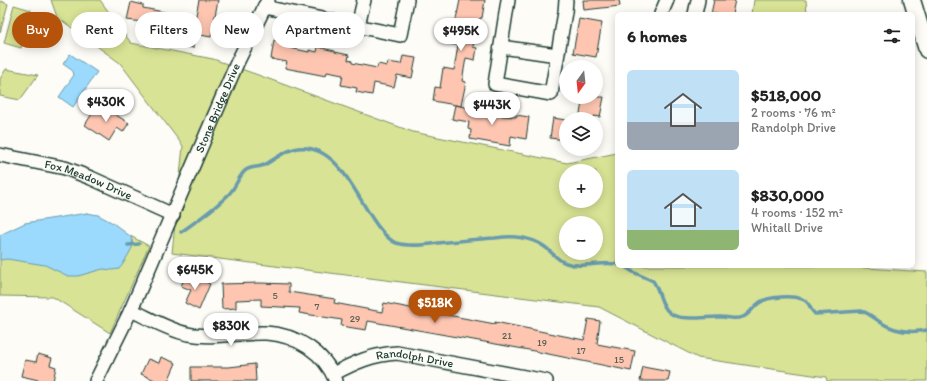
<!DOCTYPE html>
<meta charset="utf-8">
<style>
body{margin:0;font-family:Itim,sans-serif;background:#f6f6f6;color:#222;height:100vh;display:flex;flex-direction:column;font-size:15px;white-space:nowrap}
*{box-sizing:border-box;margin:0}
p{font-size:13px;color:#767676}
.icon{flex:none;width:22px;height:22px;fill:none;stroke:currentColor;stroke-width:2;stroke-linecap:round;stroke-linejoin:round}
.map{position:relative;flex:1;overflow:hidden}
.drawer{position:absolute;left:615px;top:12px;width:300px;height:256px;display:flex;flex-direction:column;background:#fff;border-radius:6px;box-shadow:0 2px 10px #0003}
.drawer>*{flex:none}
.banner{position:absolute;left:12px;top:12px;width:380px;height:36px;display:flex;gap:8px}
.needle{width:26px;rotate:195deg}
.buttons{position:absolute;left:559px;top:60px;display:grid;gap:8px}
.buttons a{display:grid;place-items:center;width:44px;height:44px;border-radius:50%;background:#fff;box-shadow:0 2px 10px #0003;font-size:20px}
.price{position:absolute;translate:-50% -34px;padding:0 9px;border-radius:14px;background:#fff;color:#222;font-size:13px;line-height:26px;filter:drop-shadow(0 1px 2px #0008)}
.price::after{content:'';position:absolute;left:50%;top:24px;width:12px;height:9px;margin-left:-6px;background:inherit;clip-path:polygon(0 0,100% 0,50% 100%)}
.price.current{background:#b45309;color:#fff}
ul{padding:0;list-style:none}
li{display:flex;align-items:center;gap:12px;height:100px;padding:0 12px}
li span{display:grid;place-items:center;flex:none;width:112px;height:80px;border-radius:6px;color:#555}
li>.icon{margin-inline-start:auto}
span .icon{width:48px;height:48px;fill:#fffc;stroke-width:1}
li b{font-size:17px}
h2{display:flex;justify-content:space-between;align-items:center;height:48px;padding:0 12px;font-size:17px}
.chip{padding:0 14px;border-radius:18px;background:#fff;box-shadow:0 2px 10px #0003;font-size:14px;line-height:36px}
.chip.current{background:#b45309;color:#fff}
.map>svg:first-child{display:block}
.green{fill:#d8e395;stroke:#7c9064;fill-rule:evenodd}
.water{fill:#9bdafd;stroke:#699bad}
.lines{fill:none;stroke-linecap:round;stroke-linejoin:round}
.stream{stroke:#699bad;stroke-width:3.5}
.building{fill:#fec6b1;stroke:#1f3d34}
.minor-casing{stroke:#1f3d34;stroke-width:16}
.major-casing{stroke:#1f3d34;stroke-width:19}
.minor{stroke:#fdfcf7;stroke-width:13}
.major{stroke:#fdfcf7;stroke-width:16}
.labels{text-anchor:middle;dominant-baseline:central;stroke-width:3;stroke-linejoin:round;paint-order:stroke}
.number-label{font-size:10px;fill:#575f53}
.street-label{font-size:12px;fill:#1f3d34;stroke:#fdfcf7}
</style>
<div class="map">
<svg width="927" height="381" viewBox="0 0 927 381">
<rect width="100%" height="100%" fill="#fdfcf7"/>
<filter id="ink" filterUnits="userSpaceOnUse"><feTurbulence type="fractalNoise" baseFrequency=".025" numOctaves="2"/><feDisplacementMap in="SourceGraphic" scale="8" xChannelSelector="R" yChannelSelector="G"/><feConvolveMatrix kernelMatrix="1 2 1 2 8 2 1 2 1" color-interpolation-filters="sRGB"/></filter>
<g filter="url(#ink)">
<g class="green">
<path d="M51,0H100L131,43L213,59L258,75L413,132L567,163L617,153V266H836L927,272V381H827L826,377L698,358L599,307L172,253L183,146L120,63L57,17ZM566,171H596V201H566ZM566,223H596V253H566Z"/>
<polygon points="754,0 806,0 807,14 752,14"/>
<polygon points="0,1 8,4 0,33"/>
<polygon points="14,5 31,10 21,48 4,43"/>
<polygon points="6,69 38,75 20,100 0,96 0,79"/>
<polygon points="87,213 149,246 110,333 53,297 0,296 0,239"/>
</g>
<g class="water">
<polygon points="70,54 97,72 73,107 59,97 74,75 73,71 63,64"/>
<polygon points="87,213 98,215 113,223 131,237 133,244 132,248 123,264 119,269 112,270 103,269 78,276 68,276 45,265 7,259 0,260 0,235 25,223"/>
</g>
<g class="lines">
<g class="stream">
<path d="M181,232C197,221 215,208 228,195C236,188 238,176 246,170C252,166 260,168 266,164C277,158 285,150 298,148C341,144 358,203 380,229C385,235 389,240 396,243C410,247 425,245 438,243C457,241 476,239 495,238C502,237 510,236 516,237C526,238 537,241 545,247C552,252 557,260 566,263C582,269 600,261 617,264"/>
<polyline points="128,245 139,244"/>
<path d="M624,266L633,272L653,281C660,290 660,306 670,313C681,322 708,316 722,317C729,317 736,320 743,317C750,314 753,307 759,303C768,296 794,295 804,300C811,303 809,310 815,314L861,311C869,313 874,318 880,322C895,332 911,333 927,330"/>
</g>
</g>
<g class="building">
<polygon points="199,0 218,0 211,37 195,34 193,48 162,42 163,36 141,32 143,22 127,20 131,2 143,5 143,8 174,14 173,20 191,24 192,20 195,20"/>
<polygon points="460,0 485,0 482,18 480,18 478,28 476,27 473,47 477,48 475,60 466,58 462,81 466,82 461,106 433,101 435,87 440,88 443,68 454,70 458,45 451,44"/>
<polygon points="583,0 619,0 620,6 584,10"/>
<polygon points="714,0 735,0 732,14 711,14"/>
<polygon points="579,19 602,23 596,57 573,53"/>
<polygon points="274,40 286,42 285,47 309,52 309,50 317,52 318,47 335,51 335,52 349,55 348,60 352,61 352,63 377,68 378,64 387,66 388,62 401,64 403,56 416,58 412,78 397,75 394,87 374,83 372,95 356,92 357,88 341,85 343,75 327,72 326,76 285,68 287,62 271,59"/>
<polygon points="583,97 604,97 600,117 594,116 593,119 579,119"/>
<polygon points="98,104 129,123 123,132 117,128 109,141 85,125"/>
<polygon points="455,105 494,113 493,115 516,117 516,115 529,117 526,139 511,136 510,146 470,139 471,130 468,129 469,122 452,119"/>
<polygon points="553,118 566,120 566,140 550,138"/>
<polygon points="187,273 210,284 199,310 185,303 191,290 181,286"/>
<polygon points="260,283 289,284 289,292 335,299 334,303 382,312 384,303 495,324 495,322 584,340 588,319 600,321 597,344 635,351 631,371 529,350 368,321 366,330 341,326 342,320 299,313 300,308 261,306 261,299 236,300 236,308 222,309 221,284"/>
<polygon points="38,354 52,358 50,365 56,367 53,381 43,381 21,376 25,360 36,362"/>
<polygon points="161,357 176,363 168,381 157,381 141,374 148,359 159,363"/>
<polygon points="255,364 256,381 191,381 191,367 229,367"/>
<polygon points="643,367 670,372 668,381 640,381"/>
</g>
<g class="lines">
<g class="minor-casing">
<g id="minor">
<polyline points="508,0 495,84 551,94 565,12 566,0"/>
<polyline points="264,7 400,35 407,0"/>
<polyline points="661,14 667,0"/>
<polyline points="695,14 698,0"/>
<polyline points="358,26 364,0"/>
<polyline points="501,47 557,55"/>
<path id="s1" d="M0,155L65,168L91,178L173,215"/>
<path d="M131,310C149,318 168,330 188,334C214,339 240,332 266,333C297,335 324,352 336,381"/>
<path id="s2" d="M333,374C354,363 373,354 397,353L546,381"/>
<path id="s3" d="M96,381L131,310L237,63L268,0"/>
</g>
</g>
<g class="major-casing">
<polyline id="major" points="912,0 927,50"/>
</g>
<use href="#minor" class="minor"/>
<use href="#major" class="major"/>
</g>
</g>
<g class="labels">
<g class="number-label">
<text x="275" y="295">5</text>
<text x="317" y="306">7</text>
<text x="355" y="318">29</text>
<text x="507" y="335">21</text>
<text x="542" y="342">19</text>
<text x="581" y="350">17</text>
<text x="619" y="359">15</text>
</g>
<g class="street-label">
<text stroke="none"><textPath href="#s3" startOffset="299">Stone Bridge Drive</textPath></text>
<text stroke="none"><textPath href="#s1" startOffset="92">Fox Meadow Drive</textPath></text>
<text stroke="none"><textPath href="#s2" startOffset="86">Randolph Drive</textPath></text>
</g>
</g>
</svg>
<div class="buttons">
<a><svg class="needle" viewBox="-14 -14 28 28"><path d="M0-13l5 13h-10z" fill="#e53935"/><path d="M0 13l5-13h-10z" fill="#767676"/></svg></a>
<a><svg class="icon" aria-label="layers" viewBox="0 0 24 24"><path d="M12 4l9 5-9 5-9-5zM3 14l9 5 9-5"/></svg></a>
<a>+</a>
<a>−</a>
</div>
<b class="price" style="left:461px;top:52px">$495K</b>
<b class="price" style="left:106px;top:123px">$430K</b>
<b class="price" style="left:492px;top:126px">$443K</b>
<b class="price" style="left:195px;top:291px">$645K</b>
<b class="price current" style="left:435px;top:324px">$518K</b>
<b class="price" style="left:231px;top:347px">$830K</b>
<div class="banner">
<a class="chip current">Buy</a>
<a class="chip">Rent</a>
<a class="chip">Filters</a>
<a class="chip">New</a>
<a class="chip">Apartment</a>
</div>
<section class="drawer">
<h2>6 homes<svg class="icon" aria-label="filters" viewBox="0 0 24 24"><path d="M4 7h16M4 17h16"/><circle cx="9" cy="7" r="2"/><circle cx="15" cy="17" r="2"/></svg></h2>
<ul>
<li><span style="background:linear-gradient(#bfe0f5 65%,#9aa5b1 0)"><svg class="icon" aria-label="home" viewBox="0 0 24 24"><path d="M3 11l9-7 9 7M6 9v11h12V9"/></svg></span><div><b>$518,000</b><p>2 rooms · 76 m²</p><p>Randolph Drive</p></div></li>
<li><span style="background:linear-gradient(#bfe0f5 75%,#8fb573 0)"><svg class="icon" aria-label="home" viewBox="0 0 24 24"><path d="M3 11l9-7 9 7M6 9v11h12V9"/></svg></span><div><b>$830,000</b><p>4 rooms · 152 m²</p><p>Whitall Drive</p></div></li>
</ul>
</section>
</div>
